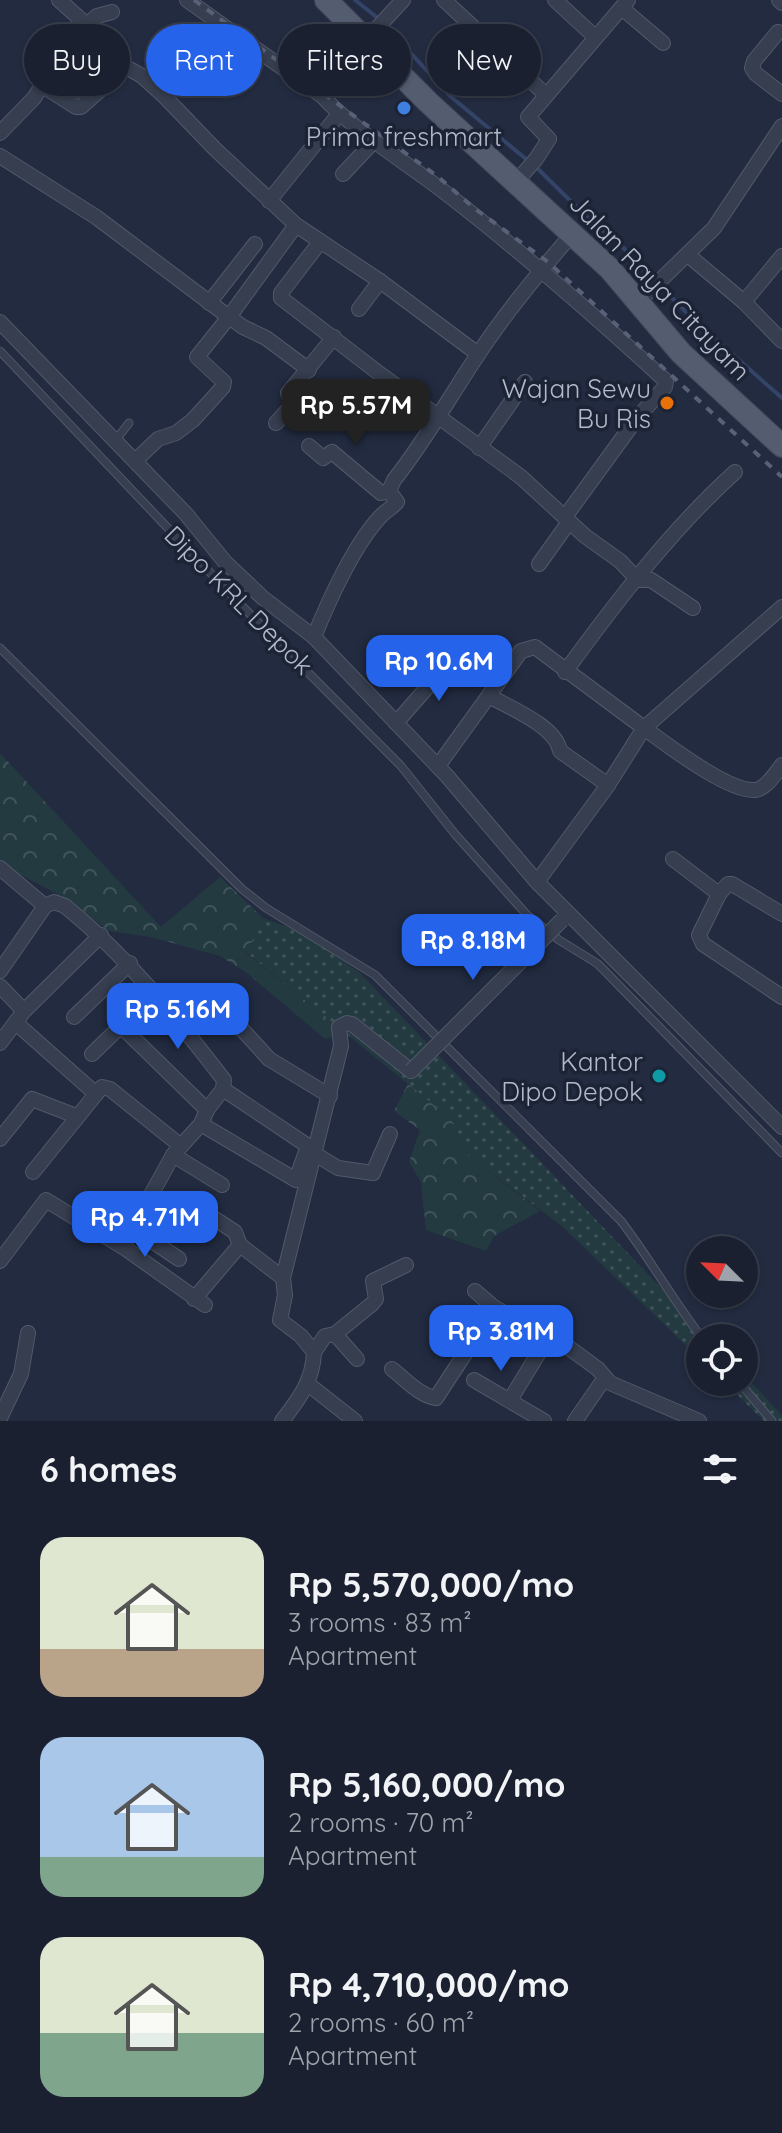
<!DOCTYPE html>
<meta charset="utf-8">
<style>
body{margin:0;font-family:Quicksand,sans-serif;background:#232838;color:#f1f3f6;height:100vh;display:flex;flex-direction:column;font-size:30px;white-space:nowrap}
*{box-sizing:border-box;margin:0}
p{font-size:26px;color:#9fa3ab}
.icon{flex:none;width:44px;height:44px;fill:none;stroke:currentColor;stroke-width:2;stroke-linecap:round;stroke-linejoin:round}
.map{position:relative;height:1421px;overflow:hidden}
.sheet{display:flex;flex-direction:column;background:#1a2030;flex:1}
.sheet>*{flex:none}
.hud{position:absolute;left:24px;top:24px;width:734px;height:72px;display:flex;gap:16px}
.needle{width:52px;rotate:294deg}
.controls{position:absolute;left:686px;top:1236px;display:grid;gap:16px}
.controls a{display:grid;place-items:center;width:72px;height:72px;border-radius:50%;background:#1a2030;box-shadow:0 2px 6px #0004,0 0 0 2px #383e4c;font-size:40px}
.price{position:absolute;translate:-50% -68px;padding:0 18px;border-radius:16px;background:#2563eb;color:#fff;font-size:26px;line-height:52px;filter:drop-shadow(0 2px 4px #0008)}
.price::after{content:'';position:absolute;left:50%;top:48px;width:24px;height:18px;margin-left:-12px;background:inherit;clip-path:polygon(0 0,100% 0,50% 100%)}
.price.current{background:#222;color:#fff}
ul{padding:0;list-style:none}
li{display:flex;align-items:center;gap:24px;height:200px;padding:0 40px}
li span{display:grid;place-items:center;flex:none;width:224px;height:160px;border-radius:24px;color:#555}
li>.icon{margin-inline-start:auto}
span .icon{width:96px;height:96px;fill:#fffc;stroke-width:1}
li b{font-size:34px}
h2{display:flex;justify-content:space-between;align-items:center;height:96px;padding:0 40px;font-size:34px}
.chip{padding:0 28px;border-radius:36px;background:#1a2030;box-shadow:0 2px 6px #0004,0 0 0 2px #383e4c;font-size:28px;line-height:72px}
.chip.current{background:#2563eb;color:#fff}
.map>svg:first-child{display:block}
.grass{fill:url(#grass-dots)}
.forest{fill:url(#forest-crowns)}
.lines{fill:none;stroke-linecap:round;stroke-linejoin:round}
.stream{stroke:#344368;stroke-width:4}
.service-casing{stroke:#51596a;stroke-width:9}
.minor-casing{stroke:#51596a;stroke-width:16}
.primary-casing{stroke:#3f4758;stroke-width:24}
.service{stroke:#363e4f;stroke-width:7}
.minor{stroke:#363e4f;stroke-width:14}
.primary{stroke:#545c70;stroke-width:22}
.rail{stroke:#586177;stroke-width:4;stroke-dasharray:8 8;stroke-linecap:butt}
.minor-bridge-casing{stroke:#51596a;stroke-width:16;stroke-linecap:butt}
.minor-bridge{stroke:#363e4f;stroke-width:14}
.shop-dot{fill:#3f7fe0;stroke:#1b2334;stroke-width:3}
.food-dot{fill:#e8710a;stroke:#1b2334;stroke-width:3}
.culture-dot{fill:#0f9aa8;stroke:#1b2334;stroke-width:3}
.labels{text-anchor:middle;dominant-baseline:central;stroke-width:7;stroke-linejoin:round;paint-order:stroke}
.poi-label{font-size:26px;fill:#b2b9ca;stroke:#1b2334;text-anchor:end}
.street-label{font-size:26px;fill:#b2b9ca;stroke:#1b2334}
</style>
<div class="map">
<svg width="782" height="1421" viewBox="0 0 782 1421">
<defs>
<pattern id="grass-dots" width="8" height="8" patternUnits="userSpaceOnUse" patternTransform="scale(2)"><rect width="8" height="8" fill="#243a41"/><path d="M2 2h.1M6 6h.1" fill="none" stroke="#41545b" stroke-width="1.8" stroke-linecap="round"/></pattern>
<pattern id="forest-crowns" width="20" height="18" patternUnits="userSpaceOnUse" patternTransform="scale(2)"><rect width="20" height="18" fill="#243a41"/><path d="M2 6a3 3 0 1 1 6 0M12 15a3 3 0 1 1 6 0" fill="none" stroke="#41545b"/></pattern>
</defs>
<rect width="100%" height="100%" fill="#222b40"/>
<g class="grass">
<polygon points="263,918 301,932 360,973 709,1338 700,1338 700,1359 564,1228 467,1154 451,1119 246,952"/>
<polygon points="744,1375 782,1415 782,1421 764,1421 724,1382 744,1382"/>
</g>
<g class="forest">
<polygon points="0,753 161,927 220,877 263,918 246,953 346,1033 325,1039 247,973 220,956 151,937 109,931 71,901 0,864"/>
<polygon points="408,1084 451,1119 467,1154 540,1211 494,1236 486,1251 426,1230 421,1182 409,1162 420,1130 394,1111"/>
</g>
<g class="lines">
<g class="stream">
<polyline points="355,0 379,19"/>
<polyline points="385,25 450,96 538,169 595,225 615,239 654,280"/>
<polyline points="660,286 696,322 782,398"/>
</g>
<g class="service-casing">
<g id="service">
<polyline points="0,351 236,600 401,766 455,834 527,915 559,940 598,964 782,1153"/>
<polyline points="115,441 129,423"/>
<path d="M0,648L242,889L266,908L375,975L621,1221C650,1259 673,1300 702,1338"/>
<polyline points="156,992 167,990 196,1004 210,989"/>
<polyline points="739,1382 772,1421"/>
</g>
</g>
<g class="minor-casing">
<g id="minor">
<polyline points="59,0 88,26"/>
<path d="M187,0L322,96C358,134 406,162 447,194C523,253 595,316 666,381L665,387L637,418L565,517"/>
<polyline points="444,0 546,95"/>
<polyline points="555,0 595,37"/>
<polyline points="779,0 782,3"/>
<polyline points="623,9 663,43"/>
<polyline points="85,28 126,67 142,76 163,95 215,149 296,225 380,281 478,354"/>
<polyline points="778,32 754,61 752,68 756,74 782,94"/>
<polyline points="367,39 403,0"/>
<polyline points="43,86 76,107 81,107 126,67"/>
<polyline points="0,133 34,98 72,39 97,16 112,12"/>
<polyline points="0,156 96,217 229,317 296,225"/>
<polyline points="343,174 375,140"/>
<polyline points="515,183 536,159 549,139 528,117 628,0"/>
<polyline points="269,201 339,114"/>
<polyline points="320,242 281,293 281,298 380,374 521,477 585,536 620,561 638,580 651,580 693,608"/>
<polyline points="688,255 744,302 782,341"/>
<polyline points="744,302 782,256"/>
<polyline points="209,303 255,244"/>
<polyline points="637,303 714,228 782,126"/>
<polyline points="359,309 380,281"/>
<polyline points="0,322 186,514 225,562 263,598 314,637 447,776 537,882 782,1127"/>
<polyline points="276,423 293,404 288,393 334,337"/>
<polyline points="309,446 323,458 332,452 381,493 389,491"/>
<polyline points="479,448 525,382"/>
<polyline points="135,461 158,439 176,433 193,420 223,387 224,382 197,357 229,317 243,327 266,338 309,370"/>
<polyline points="539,564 569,522"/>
<path d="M782,607L644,728C666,744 728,792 755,790C766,789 775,774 782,765"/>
<path d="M314,637C328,602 356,540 383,514C387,510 393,507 397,502L389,491L394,480C425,441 449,398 477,356C505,313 539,272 573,233"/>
<path d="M565,672C616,602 671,530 735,472"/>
<path d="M489,696C510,708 556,726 560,751L608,785"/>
<polyline points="396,723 453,658"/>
<polyline points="438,766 521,651 535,647 644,728 608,785 537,882"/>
<polyline points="673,859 719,894 699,935 703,944 782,997"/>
<polyline points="0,868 45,906"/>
<polyline points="719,894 728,884 732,884 782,914"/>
<path d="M0,971L45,906L54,902L65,906C130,959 173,1014 224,1080L223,1089L207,1110"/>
<polyline points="0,986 24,1011"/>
<polyline points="229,1015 269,1059 330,1096"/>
<polyline points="74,1017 130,963"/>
<polyline points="16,1023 96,1094 33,1172"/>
<polyline points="121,1026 207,1110 201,1124 181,1146"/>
<polyline points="0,1043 24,1011 101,935"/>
<polyline points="92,1054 156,992"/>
<polyline points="96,1094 102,1087 110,1089 181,1146 173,1155 126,1240"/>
<polyline points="201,1124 296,1180 308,1146 223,1089"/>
<polyline points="0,1139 32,1099 76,1116"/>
<polyline points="315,1154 338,1168 373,1173 390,1134"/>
<polyline points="173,1155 222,1185"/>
<polyline points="150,1197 197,1225"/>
<polyline points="203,1211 235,1232 240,1245 283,1278"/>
<polyline points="133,1228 179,1259"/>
<polyline points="0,1261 46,1200 126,1249 205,1305"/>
<polyline points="475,1291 495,1308 568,1347 598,1369 610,1383 699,1421"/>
<polyline points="194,1299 240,1245"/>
<polyline points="335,1334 357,1359"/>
<polyline points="314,1352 325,1336 335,1334 372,1304 376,1299 373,1281 406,1265"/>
<path d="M392,1369C405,1379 420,1396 436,1398L495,1308"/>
<polyline points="474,1380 544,1421"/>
<polyline points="308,1384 355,1421"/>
<polyline points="510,1400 549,1336"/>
<polyline points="1,1416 21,1374 28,1333"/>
<path d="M282,1421C299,1399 313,1381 314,1352L301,1336L280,1320L285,1295L283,1278L341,1046L339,1027L347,1023L352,1024L411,1071"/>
<polyline points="575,1421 604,1379"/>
</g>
</g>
<g class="primary-casing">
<polyline id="primary" points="326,0 428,102 610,269 681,353 782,446"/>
</g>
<use href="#service" class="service"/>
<use href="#minor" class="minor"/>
<use href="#primary" class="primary"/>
<polyline class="rail" points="194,0 437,176 474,208 548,262 782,477"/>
<g class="minor-bridge-casing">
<polyline id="minor-bridge" points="411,1071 562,920"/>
</g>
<use href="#minor-bridge" class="minor-bridge"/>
</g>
<circle class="shop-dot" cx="404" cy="108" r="8"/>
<circle class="food-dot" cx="667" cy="403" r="8"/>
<circle class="culture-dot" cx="659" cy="1076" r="8"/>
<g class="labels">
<g class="poi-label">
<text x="404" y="136" text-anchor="middle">Prima freshmart</text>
<text x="651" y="388">Wajan Sewu<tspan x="651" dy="30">Bu Ris</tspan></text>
<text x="643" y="1061">Kantor<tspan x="643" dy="30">Dipo Depok</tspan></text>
</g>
<g class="street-label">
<text transform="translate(660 287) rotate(46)">Jalan Raya Citayam</text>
<text transform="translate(239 600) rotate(45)">Dipo KRL Depok</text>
</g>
</g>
</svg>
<div class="controls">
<a><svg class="needle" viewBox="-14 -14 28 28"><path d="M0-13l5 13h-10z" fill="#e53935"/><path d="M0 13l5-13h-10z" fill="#9fa3ab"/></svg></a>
<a><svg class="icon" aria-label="locate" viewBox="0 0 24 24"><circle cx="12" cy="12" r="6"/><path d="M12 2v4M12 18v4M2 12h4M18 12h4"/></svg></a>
</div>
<b class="price current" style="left:356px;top:447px">Rp 5.57M</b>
<b class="price" style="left:439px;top:703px">Rp 10.6M</b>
<b class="price" style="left:473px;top:982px">Rp 8.18M</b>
<b class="price" style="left:178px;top:1051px">Rp 5.16M</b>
<b class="price" style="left:145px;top:1259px">Rp 4.71M</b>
<b class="price" style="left:501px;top:1373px">Rp 3.81M</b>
<div class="hud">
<a class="chip">Buy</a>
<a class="chip current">Rent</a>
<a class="chip">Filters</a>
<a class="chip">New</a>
</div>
</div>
<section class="sheet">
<h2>6 homes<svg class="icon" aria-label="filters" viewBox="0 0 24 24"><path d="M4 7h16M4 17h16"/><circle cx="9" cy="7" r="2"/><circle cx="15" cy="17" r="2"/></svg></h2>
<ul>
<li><span style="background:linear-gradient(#dfe7d0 70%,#b9a48a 0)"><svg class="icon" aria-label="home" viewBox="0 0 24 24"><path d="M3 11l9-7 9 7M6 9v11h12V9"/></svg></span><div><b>Rp 5,570,000/mo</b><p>3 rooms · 83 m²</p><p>Apartment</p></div></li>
<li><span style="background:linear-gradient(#a9c7e8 75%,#7fa58c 0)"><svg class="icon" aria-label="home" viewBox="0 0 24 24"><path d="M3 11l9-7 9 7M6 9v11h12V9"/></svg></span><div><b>Rp 5,160,000/mo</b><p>2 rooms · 70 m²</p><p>Apartment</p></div></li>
<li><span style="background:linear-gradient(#dfe7d0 60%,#7fa58c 0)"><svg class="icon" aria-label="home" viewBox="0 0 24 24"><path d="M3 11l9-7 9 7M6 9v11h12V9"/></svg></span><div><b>Rp 4,710,000/mo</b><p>2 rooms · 60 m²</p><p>Apartment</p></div></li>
</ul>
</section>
